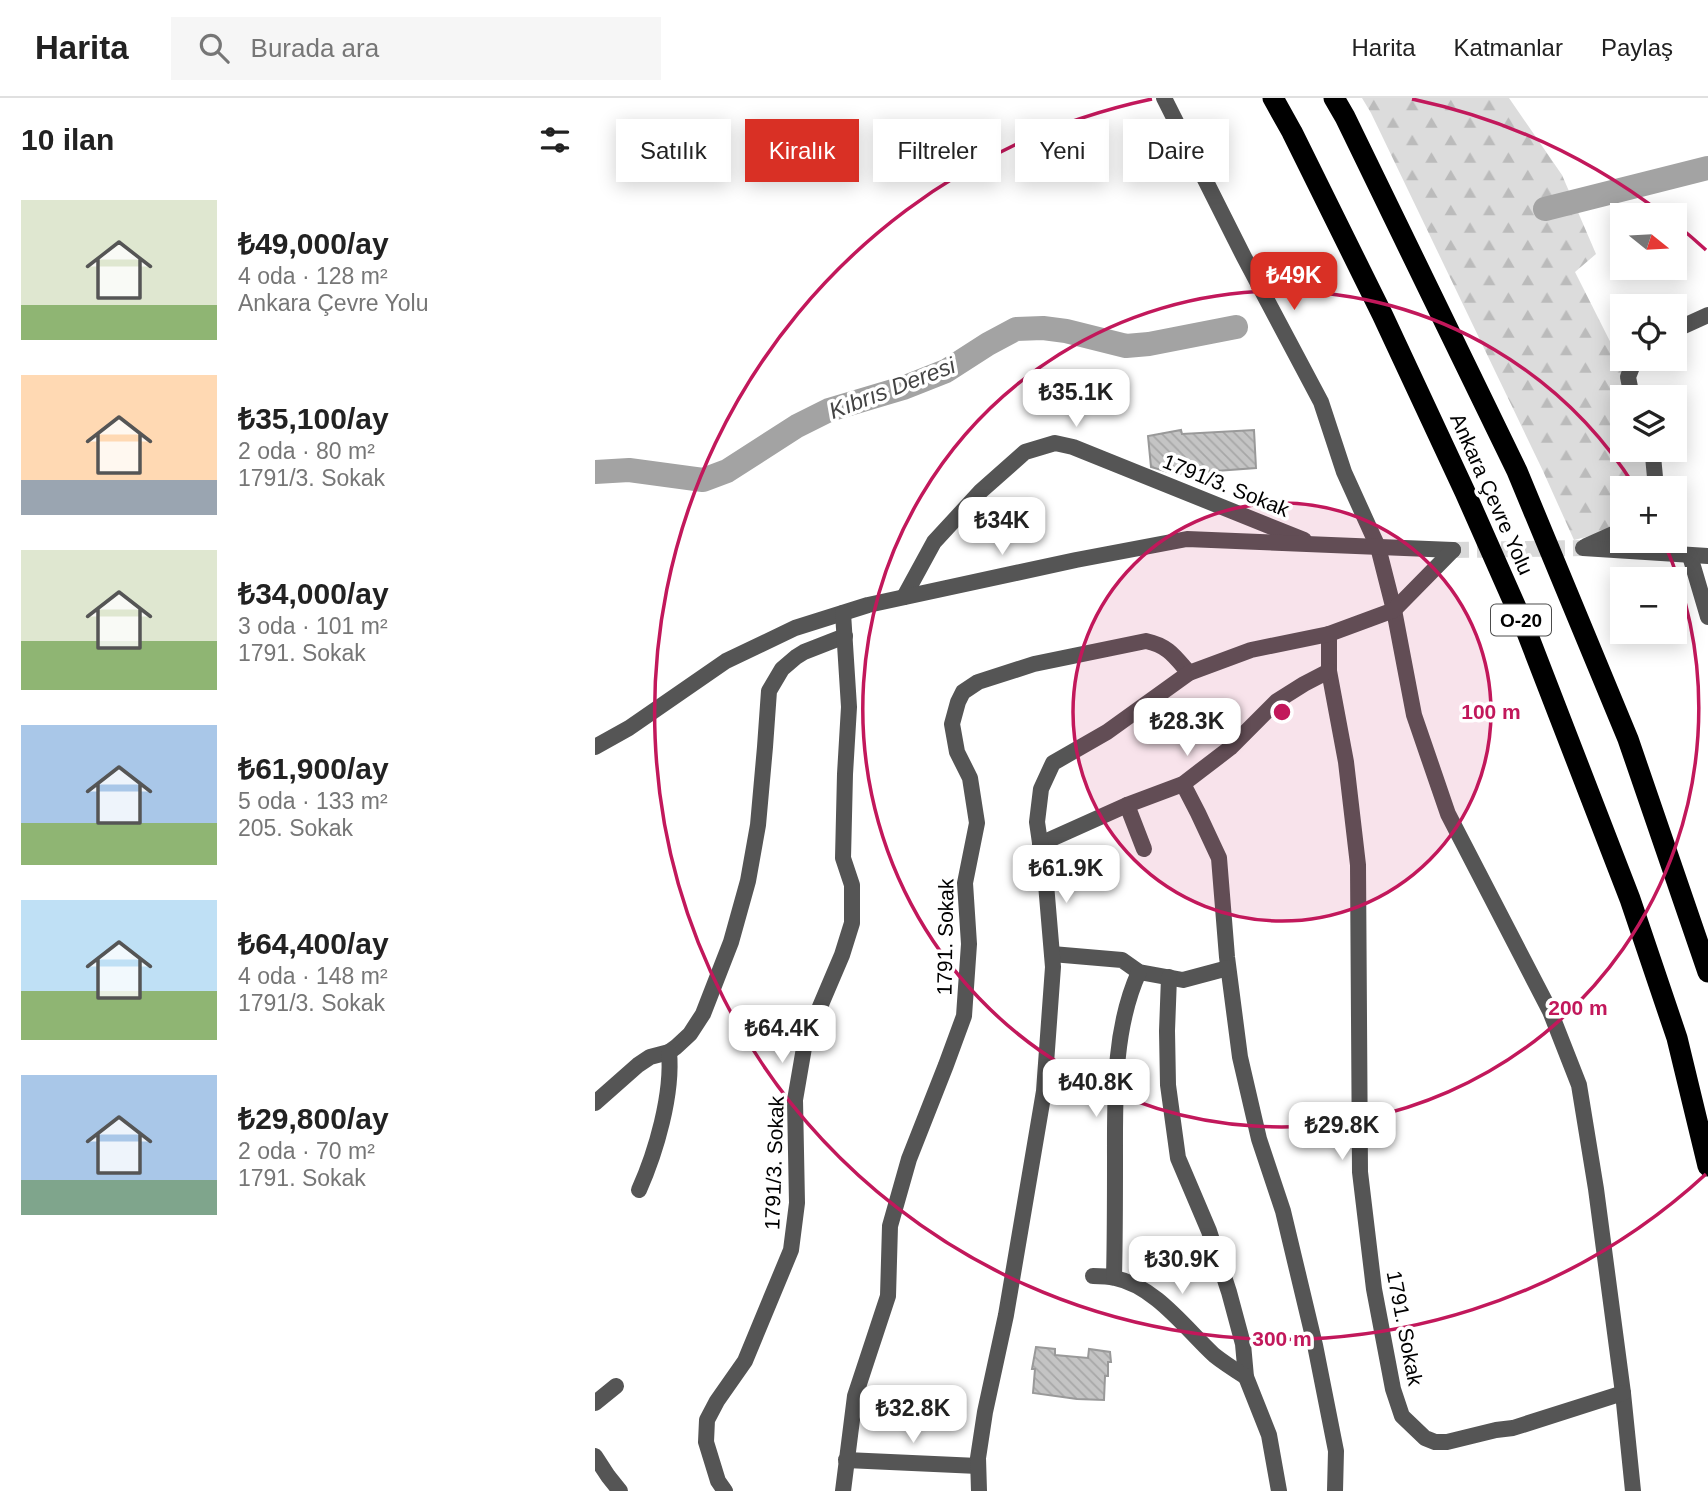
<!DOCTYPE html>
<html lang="tr">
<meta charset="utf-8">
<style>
body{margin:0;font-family:Arial,sans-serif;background:#f6f6f6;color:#222;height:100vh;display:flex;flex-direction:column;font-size:26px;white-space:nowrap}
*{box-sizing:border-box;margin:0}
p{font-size:23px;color:#767676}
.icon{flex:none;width:38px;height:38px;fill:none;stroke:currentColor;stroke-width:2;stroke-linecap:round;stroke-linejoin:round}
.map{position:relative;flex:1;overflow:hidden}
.panel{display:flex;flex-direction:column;background:#fff;width:595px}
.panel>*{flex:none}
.top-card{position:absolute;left:21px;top:21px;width:665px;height:63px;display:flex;gap:14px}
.needle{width:46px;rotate:108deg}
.controls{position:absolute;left:1015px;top:105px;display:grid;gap:14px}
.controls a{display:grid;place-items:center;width:77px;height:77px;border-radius:0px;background:#fff;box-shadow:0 4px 18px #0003;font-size:35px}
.price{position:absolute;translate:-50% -60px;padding:0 16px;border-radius:14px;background:#fff;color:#222;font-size:23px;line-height:46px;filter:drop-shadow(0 2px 4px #0008)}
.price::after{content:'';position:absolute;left:50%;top:42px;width:21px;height:16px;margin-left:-10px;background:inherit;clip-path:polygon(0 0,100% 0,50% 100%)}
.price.selected{background:#d93025;color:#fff}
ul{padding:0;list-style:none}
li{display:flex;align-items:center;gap:21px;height:175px;padding:0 21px}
li span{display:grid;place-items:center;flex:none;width:196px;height:140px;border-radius:0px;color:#555}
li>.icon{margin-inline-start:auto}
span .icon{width:84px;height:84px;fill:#fffc;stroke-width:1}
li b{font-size:30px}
h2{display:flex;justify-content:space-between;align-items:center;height:84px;padding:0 21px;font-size:30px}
.pill{padding:0 24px;border-radius:0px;background:#fff;box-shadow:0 4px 18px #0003;font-size:24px;line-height:63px}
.pill.selected{background:#d93025;color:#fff}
header{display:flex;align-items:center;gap:42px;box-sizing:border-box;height:98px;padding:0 35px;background:#fff;border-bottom:2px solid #e0e0e0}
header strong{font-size:33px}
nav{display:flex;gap:38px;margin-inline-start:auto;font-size:24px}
.search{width:490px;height:63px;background:#f6f6f6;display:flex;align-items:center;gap:18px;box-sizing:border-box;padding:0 24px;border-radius:0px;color:#767676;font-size:26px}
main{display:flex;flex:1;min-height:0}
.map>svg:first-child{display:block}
.forest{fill:url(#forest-firs)}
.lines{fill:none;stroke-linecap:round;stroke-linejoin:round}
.river{stroke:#a3a3a3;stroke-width:24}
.building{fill:url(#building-back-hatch);stroke:#999;stroke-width:2}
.minor-tunnel{stroke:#d9d9d9;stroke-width:16;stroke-dasharray:16 8;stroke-linecap:butt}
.minor{stroke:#555;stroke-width:16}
.highway{stroke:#000;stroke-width:21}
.ring{fill:none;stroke:#c2185b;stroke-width:3.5}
.labels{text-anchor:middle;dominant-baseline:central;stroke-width:7;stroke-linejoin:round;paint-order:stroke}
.shield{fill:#fff;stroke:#4c4c4c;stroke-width:2}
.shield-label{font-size:19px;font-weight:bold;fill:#000}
.street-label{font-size:21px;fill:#000;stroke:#fff}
.water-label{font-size:23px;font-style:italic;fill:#444;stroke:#fff}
.centre{fill:#c2185b;stroke:#fff;stroke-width:3.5}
.ring-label{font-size:21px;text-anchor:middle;font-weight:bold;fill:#c2185b;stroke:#fff;stroke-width:7;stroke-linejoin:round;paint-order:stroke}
</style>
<header>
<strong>Harita</strong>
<div class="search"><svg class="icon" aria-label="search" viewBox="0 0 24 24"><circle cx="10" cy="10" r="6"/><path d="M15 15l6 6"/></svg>Burada ara</div>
<nav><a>Harita</a><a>Katmanlar</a><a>Paylaş</a></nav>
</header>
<main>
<section class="panel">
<h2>10 ilan<svg class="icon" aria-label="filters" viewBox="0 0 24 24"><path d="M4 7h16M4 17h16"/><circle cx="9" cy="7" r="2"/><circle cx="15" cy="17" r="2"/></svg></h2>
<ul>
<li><span style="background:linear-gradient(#dfe7d0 75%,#8fb573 0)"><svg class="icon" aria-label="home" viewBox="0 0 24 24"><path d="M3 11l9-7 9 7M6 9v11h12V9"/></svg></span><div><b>₺49,000/ay</b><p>4 oda · 128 m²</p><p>Ankara Çevre Yolu</p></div></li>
<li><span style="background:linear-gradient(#ffd9b3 75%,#9aa5b1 0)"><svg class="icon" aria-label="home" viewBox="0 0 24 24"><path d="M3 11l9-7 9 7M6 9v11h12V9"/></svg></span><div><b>₺35,100/ay</b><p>2 oda · 80 m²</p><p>1791/3. Sokak</p></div></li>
<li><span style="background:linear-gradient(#dfe7d0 65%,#8fb573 0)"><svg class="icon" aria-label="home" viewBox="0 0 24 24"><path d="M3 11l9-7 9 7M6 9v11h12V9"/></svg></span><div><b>₺34,000/ay</b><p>3 oda · 101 m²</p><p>1791. Sokak</p></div></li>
<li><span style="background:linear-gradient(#a9c7e8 70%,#8fb573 0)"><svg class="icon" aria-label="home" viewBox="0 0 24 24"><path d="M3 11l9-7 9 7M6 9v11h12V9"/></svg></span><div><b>₺61,900/ay</b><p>5 oda · 133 m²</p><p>205. Sokak</p></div></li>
<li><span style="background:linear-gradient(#bfe0f5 65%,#8fb573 0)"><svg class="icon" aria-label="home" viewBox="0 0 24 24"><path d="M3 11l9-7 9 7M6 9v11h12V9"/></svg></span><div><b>₺64,400/ay</b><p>4 oda · 148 m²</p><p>1791/3. Sokak</p></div></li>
<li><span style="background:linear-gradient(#a9c7e8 75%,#7fa58c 0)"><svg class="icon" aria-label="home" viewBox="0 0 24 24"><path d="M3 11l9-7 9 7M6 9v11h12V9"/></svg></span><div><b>₺29,800/ay</b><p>2 oda · 70 m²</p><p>1791. Sokak</p></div></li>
</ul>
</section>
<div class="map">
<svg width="1113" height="1393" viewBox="0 0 1113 1393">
<defs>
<pattern id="forest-firs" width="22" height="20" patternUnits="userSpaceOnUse" patternTransform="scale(1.75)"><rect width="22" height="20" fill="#dcdcdc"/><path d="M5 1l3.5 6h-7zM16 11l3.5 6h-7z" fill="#bbb"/></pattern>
<pattern id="building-back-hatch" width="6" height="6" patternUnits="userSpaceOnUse" patternTransform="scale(1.75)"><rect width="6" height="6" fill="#c4c4c4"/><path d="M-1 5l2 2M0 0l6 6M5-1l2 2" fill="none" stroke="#a7a7a7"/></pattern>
</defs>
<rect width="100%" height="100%" fill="#fff"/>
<polygon class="forest" points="767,0 914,0 967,77 1001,156 980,174 1033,279 1037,299 1027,299 1027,352 1056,352 1061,390 1027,390 1027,430 979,442 948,373 776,15"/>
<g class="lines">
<g class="river">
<polyline points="950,111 1113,70"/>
<polyline points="0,374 34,372 108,382 132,373 202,328 234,312 308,290 351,273 393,246 421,231 448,230 471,233 531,248 554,246 641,229"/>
</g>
</g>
<g class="building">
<polygon points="586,332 587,336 659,332 661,370 580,376 556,369 553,338"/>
<polygon points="441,1249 460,1251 460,1257 493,1260 494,1251 515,1254 516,1264 513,1264 513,1278 510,1278 509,1302 482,1301 438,1295 440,1271 437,1271"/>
</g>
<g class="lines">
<polyline class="minor-tunnel" points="858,452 988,450"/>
<g class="minor">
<polyline points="569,0 649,159 726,304 749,374 783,449 799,512 819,617 853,716 955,913 984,987 1001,1091 1028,1295 1038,1393"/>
<polyline points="1080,232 1113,217"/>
<polyline points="1037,299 1033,279 1040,261"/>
<polyline points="1056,352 1058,358 1061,390"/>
<polyline points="991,448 1027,432"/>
<polyline points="988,450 1113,458"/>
<polyline points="1095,458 1113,519"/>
<polyline points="309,499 339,444 386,393 430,354 460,345 478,349 709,442"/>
<polyline points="734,536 734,573 751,664 763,767 765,1074 779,1191 798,1291 807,1318 830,1340 840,1344 852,1344 901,1332 918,1330 1028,1295"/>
<polyline points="0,649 34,630 131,563 200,530 273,507 481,462 592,441 858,452"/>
<polyline points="588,686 603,715 624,760 632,859 645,959 664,1041 688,1113 720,1247 741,1353 740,1393"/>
<polyline points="532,707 549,751"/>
<polyline points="445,746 532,707 588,686 635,650 682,603 709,586 734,573"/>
<polyline points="457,856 527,862 544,874 588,882 633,870"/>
<polyline points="574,879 572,933 573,987 583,1060 614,1133 634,1194 648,1246 651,1279 674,1337 684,1393"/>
<polyline points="0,1005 43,967 55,959 74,954 81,949 95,936 108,916 136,844 153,783 163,727 170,649 174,593 187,571 201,559 209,554 250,538"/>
<path d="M44,1092C61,1054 78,996 74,954"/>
<path d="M498,1178C505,1178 513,1178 520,1180C560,1188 591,1231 619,1257C629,1265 640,1272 651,1279"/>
<path d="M519,1179C520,1140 520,1100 520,1060C520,999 518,931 544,874"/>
<polyline points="0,1305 21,1288"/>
<polyline points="0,1358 13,1378 25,1393"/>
<polyline points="251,1362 383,1368"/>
<polyline points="130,1393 123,1383 111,1344 112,1322 122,1303 150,1263 196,1152 202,1105 200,1002 210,944 247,857 257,825 257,787 248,760 250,676 254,609 248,515"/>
<path d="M248,1393L260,1298L293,1198L295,1128L314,1061L351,967L369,918L374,846L370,785L382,725L375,680L362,654L357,626L363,604L368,594L383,584L439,566L551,543C574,548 580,559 594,575"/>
<polyline points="384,1393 383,1360 390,1314 411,1217 449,993 458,869 451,786 442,724 446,691 458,665 512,634 594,575 656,552 734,536 799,512 858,452"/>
</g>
<g class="highway">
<polyline points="678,0 697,34 787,216 870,394 931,532 1035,801 1082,940 1113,1068"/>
<polyline points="739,0 750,19 922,373 1033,641 1113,874"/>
</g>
</g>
<circle cx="687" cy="614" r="209" fill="#c2185b" fill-opacity=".12"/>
<g class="ring">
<circle cx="687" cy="614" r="209"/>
<path d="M1069 444A418 418 0 1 1 1040 389"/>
<path d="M1111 1076A627 627 0 1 1 557 1M817 1A627 627 0 0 1 1069 117M1082 127A627 627 0 0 1 1111 152"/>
</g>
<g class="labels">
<rect class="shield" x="896" y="506.5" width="60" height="31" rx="5"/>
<g class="shield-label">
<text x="926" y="522">O-20</text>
</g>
<g class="street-label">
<text transform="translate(631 387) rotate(22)">1791/3. Sokak</text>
<text transform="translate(897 396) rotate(66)">Ankara Çevre Yolu</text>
<text transform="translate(350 839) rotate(-89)">1791. Sokak</text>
<text transform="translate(179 1065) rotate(-88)">1791/3. Sokak</text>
<text transform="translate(810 1230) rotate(79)">1791. Sokak</text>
</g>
<g class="water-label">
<text transform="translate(297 290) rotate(-21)">Kıbrıs Deresi</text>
</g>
</g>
<circle cx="687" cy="614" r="10" class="centre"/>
<g class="ring-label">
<text x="896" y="621">100 m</text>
<text x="983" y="917">200 m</text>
<text x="687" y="1248">300 m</text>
</g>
</svg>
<div class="controls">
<a><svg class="needle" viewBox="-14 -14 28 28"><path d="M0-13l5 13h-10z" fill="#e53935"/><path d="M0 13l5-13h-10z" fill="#767676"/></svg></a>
<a><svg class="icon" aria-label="locate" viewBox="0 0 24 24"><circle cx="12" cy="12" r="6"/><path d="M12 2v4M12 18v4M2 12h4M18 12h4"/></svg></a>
<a><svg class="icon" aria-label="layers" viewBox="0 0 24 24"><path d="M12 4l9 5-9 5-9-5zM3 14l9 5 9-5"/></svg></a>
<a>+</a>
<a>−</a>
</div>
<b class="price selected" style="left:699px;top:214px">₺49K</b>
<b class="price" style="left:481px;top:331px">₺35.1K</b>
<b class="price" style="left:407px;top:459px">₺34K</b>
<b class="price" style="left:592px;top:660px">₺28.3K</b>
<b class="price" style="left:471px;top:807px">₺61.9K</b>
<b class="price" style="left:187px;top:967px">₺64.4K</b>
<b class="price" style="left:501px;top:1021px">₺40.8K</b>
<b class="price" style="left:747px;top:1064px">₺29.8K</b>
<b class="price" style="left:587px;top:1198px">₺30.9K</b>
<b class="price" style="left:318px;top:1347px">₺32.8K</b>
<div class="top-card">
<a class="pill">Satılık</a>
<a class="pill selected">Kiralık</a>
<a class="pill">Filtreler</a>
<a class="pill">Yeni</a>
<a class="pill">Daire</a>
</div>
</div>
</main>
